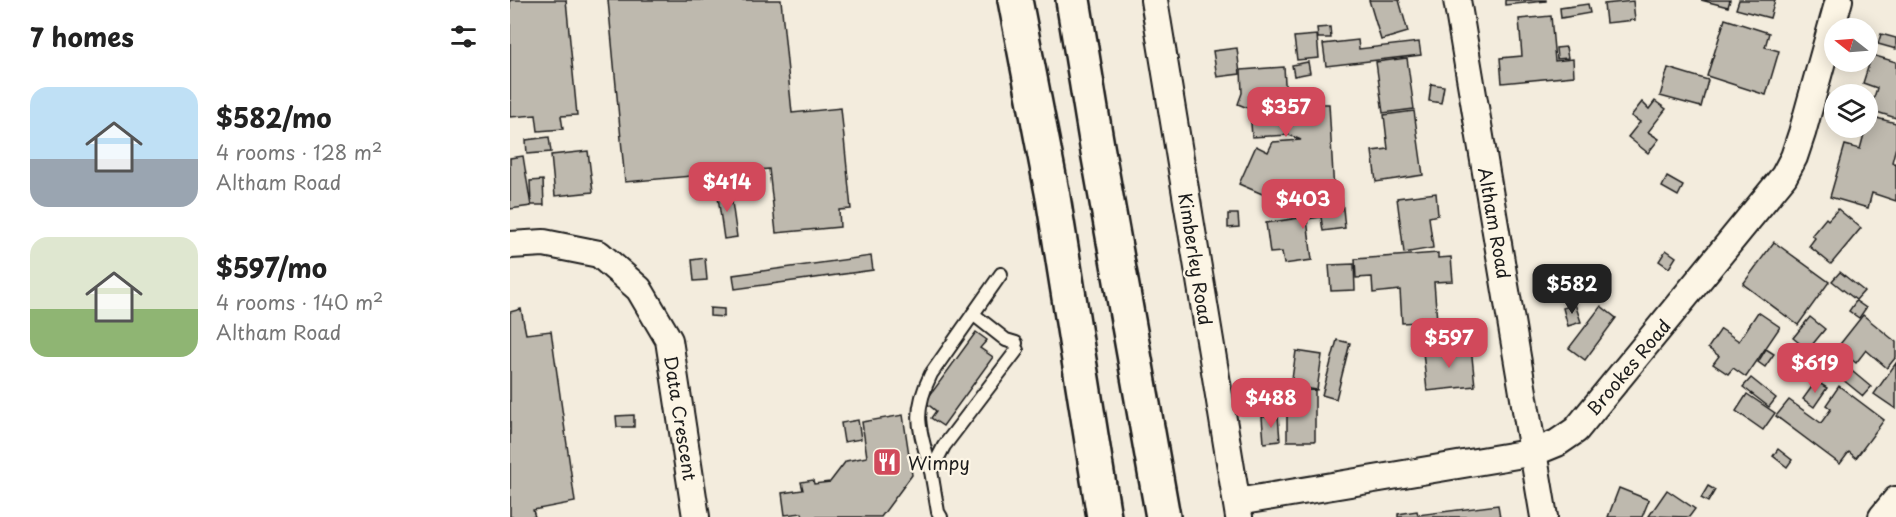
<!DOCTYPE html>
<meta charset="utf-8">
<style>
body{margin:0;font-family:"Playpen Sans",sans-serif;background:#f2f2f2;color:#222;height:100vh;display:flex;flex-direction:column;font-size:22px;white-space:nowrap}
*{box-sizing:border-box;margin:0}
p{font-size:20px;color:#767676}
.icon{flex:none;width:33px;height:33px;fill:none;stroke:currentColor;stroke-width:2;stroke-linecap:round;stroke-linejoin:round}
.map{position:relative;flex:1;overflow:hidden}
.side{display:flex;flex-direction:column;background:#fff;width:510px}
.side>*{flex:none}
.needle{width:39px;rotate:287deg}
.fabs{position:absolute;left:1314px;top:18px;display:grid;gap:12px}
.fabs a{display:grid;place-items:center;width:54px;height:54px;border-radius:50%;background:#fff;box-shadow:0 3px 15px #0003;font-size:30px}
.price{position:absolute;translate:-50% -51px;padding:0 14px;border-radius:12px;background:#d1495b;color:#fff;font-size:20px;line-height:39px;filter:drop-shadow(0 2px 3px #0008)}
.price::after{content:'';position:absolute;left:50%;top:36px;width:18px;height:14px;margin-left:-9px;background:inherit;clip-path:polygon(0 0,100% 0,50% 100%)}
.price.on{background:#222;color:#fff}
ul{padding:0;list-style:none}
li{display:flex;align-items:center;gap:18px;height:150px;padding:0 30px}
li span{display:grid;place-items:center;flex:none;width:168px;height:120px;border-radius:18px;color:#555}
li>.icon{margin-inline-start:auto}
span .icon{width:72px;height:72px;fill:#fffc;stroke-width:1}
li b{font-size:26px}
h2{display:flex;justify-content:space-between;align-items:center;height:72px;padding:0 30px;font-size:26px}
main{display:flex;flex:1;min-height:0}
.map>svg:first-child{display:block}
.building{fill:#beb9ae;stroke:#1c1c1c;stroke-width:1.5}
.lines{fill:none;stroke-linecap:round;stroke-linejoin:round}
.service-casing{stroke:#1c1c1c;stroke-width:16}
.minor-casing{stroke:#1c1c1c;stroke-width:30}
.motorway-casing{stroke:#1c1c1c;stroke-width:38}
.service{stroke:#fcf5e5;stroke-width:12}
.minor{stroke:#fcf5e5;stroke-width:26}
.motorway{stroke:#fcf5e5;stroke-width:33}
.labels{text-anchor:middle;dominant-baseline:central;stroke-width:4.5;stroke-linejoin:round;paint-order:stroke}
.street-label{font-size:18px;fill:#1c1c1c;stroke:#fcf5e5}
.poi-label{font-size:18px;fill:#1c1c1c;stroke:#fcf5e5;text-anchor:start}
</style>
<main>
<section class="side">
<h2>7 homes<svg class="icon" aria-label="filters" viewBox="0 0 24 24"><path d="M4 7h16M4 17h16"/><circle cx="9" cy="7" r="2"/><circle cx="15" cy="17" r="2"/></svg></h2>
<ul>
<li><span style="background:linear-gradient(#bfe0f5 60%,#9aa5b1 0)"><svg class="icon" aria-label="home" viewBox="0 0 24 24"><path d="M3 11l9-7 9 7M6 9v11h12V9"/></svg></span><div><b>$582/mo</b><p>4 rooms · 128 m²</p><p>Altham Road</p></div></li>
<li><span style="background:linear-gradient(#dfe7d0 60%,#8fb573 0)"><svg class="icon" aria-label="home" viewBox="0 0 24 24"><path d="M3 11l9-7 9 7M6 9v11h12V9"/></svg></span><div><b>$597/mo</b><p>4 rooms · 140 m²</p><p>Altham Road</p></div></li>
</ul>
</section>
<div class="map">
<svg width="1386" height="517" viewBox="0 0 1386 517">
<rect width="100%" height="100%" fill="#f3ecdd"/>
<filter id="ink" filterUnits="userSpaceOnUse"><feTurbulence type="fractalNoise" baseFrequency=".0167" numOctaves="2"/><feDisplacementMap in="SourceGraphic" scale="12" xChannelSelector="R" yChannelSelector="G"/><feConvolveMatrix kernelMatrix="1 2 1 2 8 2 1 2 1" color-interpolation-filters="sRGB"/></filter>
<g filter="url(#ink)">
<g class="building">
<polygon points="0,0 56,0 67,115 51,116 53,129 28,131 26,115 0,117"/>
<polygon points="98,0 271,0 282,113 331,108 341,209 329,210 330,227 266,233 259,169 115,182"/>
<polygon points="859,0 889,0 898,32 871,40"/>
<polygon points="995,0 1036,0 1036,1 995,5"/>
<polygon points="1191,0 1220,0 1218,7"/>
<polygon points="1229,0 1265,0 1260,18 1226,9"/>
<polygon points="1123,1 1125,20 1096,23 1094,4"/>
<polygon points="1078,4 1080,13 1051,18 1050,8"/>
<polygon points="1041,16 1045,61 1063,59 1064,76 992,83 990,58 1012,56 1009,19"/>
<polygon points="1215,19 1259,33 1255,47 1269,51 1256,95 1197,76"/>
<polygon points="820,27 821,38 808,38 807,28"/>
<polygon points="1371,34 1386,38 1386,49 1368,44"/>
<polygon points="807,35 809,58 787,60 784,37"/>
<polygon points="848,40 849,49 909,42 911,55 816,66 813,44"/>
<polygon points="1056,47 1058,58 1047,59 1046,48"/>
<polygon points="727,48 730,74 707,77 703,51"/>
<polygon points="1362,55 1386,62 1386,118 1360,110 1367,88 1353,83"/>
<polygon points="897,58 904,109 873,113 866,62"/>
<polygon points="798,62 800,73 784,76 782,65"/>
<polygon points="774,67 776,99 794,97 809,104 819,104 824,193 757,196 729,184 746,146 758,152 763,142 791,140 779,135 742,137 740,109 728,104 732,93 731,70"/>
<polygon points="1158,68 1198,80 1191,107 1150,96"/>
<polygon points="921,84 934,86 931,103 919,101"/>
<polygon points="1145,101 1156,109 1138,132 1149,139 1138,153 1118,137 1130,122 1121,116 1132,102 1139,109"/>
<polygon points="904,111 913,175 866,182 862,151 878,149 874,115"/>
<polygon points="1359,116 1386,123 1386,147 1382,162 1386,164 1386,201 1362,193 1358,208 1320,197 1335,145 1350,149"/>
<polygon points="39,137 41,152 17,154 16,140"/>
<polygon points="78,151 83,192 45,196 41,155"/>
<polygon points="13,156 21,206 0,209 0,158"/>
<polygon points="1157,177 1173,186 1168,196 1152,187"/>
<polygon points="33,180 34,205 21,205 20,181"/>
<polygon points="220,188 227,237 214,239 207,190"/>
<polygon points="926,193 928,215 919,217 923,248 894,253 887,198"/>
<polygon points="832,199 835,228 813,231 811,217 797,219 802,260 774,264 772,252 760,253 756,223 788,218 787,205"/>
<polygon points="1328,209 1351,228 1321,264 1299,246 1305,238 1302,235 1316,218 1318,220"/>
<polygon points="718,214 728,214 729,227 718,228"/>
<polygon points="1264,242 1319,282 1288,325 1233,284"/>
<polygon points="1156,250 1166,257 1159,268 1149,261"/>
<polygon points="928,253 928,258 941,257 943,281 924,282 927,321 892,323 890,290 863,293 862,277 846,278 845,259"/>
<polygon points="361,256 363,270 225,289 223,275"/>
<polygon points="195,258 197,280 184,281 182,260"/>
<polygon points="844,264 845,290 821,291 819,265"/>
<polygon points="1330,272 1354,291 1346,300 1322,281"/>
<polygon points="1346,301 1356,308 1349,318 1339,311"/>
<polygon points="1065,304 1071,322 1058,326 1053,308"/>
<polygon points="1091,306 1106,318 1075,360 1059,348"/>
<polygon points="200,308 214,309 214,317 200,316"/>
<polygon points="11,309 16,334 41,331 65,502 23,510 25,517 0,517 0,312"/>
<polygon points="1248,312 1270,327 1236,377 1223,368 1218,374 1203,364 1209,356 1198,348 1211,329 1229,341"/>
<polygon points="1353,315 1386,342 1386,357 1377,368 1356,350 1346,363 1327,348"/>
<polygon points="1300,317 1315,329 1298,350 1283,338"/>
<polygon points="466,332 477,340 470,348 483,357 433,426 421,418 426,411 415,402"/>
<polygon points="827,340 840,343 826,399 812,395"/>
<polygon points="961,347 965,386 917,391 913,352"/>
<polygon points="1256,349 1264,354 1255,367 1248,362"/>
<polygon points="786,351 812,355 807,390 781,386"/>
<polygon points="1319,352 1361,387 1353,396 1311,362"/>
<polygon points="1386,363 1386,409 1364,394"/>
<polygon points="1241,378 1266,398 1259,407 1233,387"/>
<polygon points="1306,381 1317,388 1304,407 1293,399"/>
<polygon points="752,384 771,387 768,406 749,404"/>
<polygon points="1329,386 1374,420 1346,458 1339,452 1330,464 1266,416 1279,400 1311,423 1321,409 1316,405"/>
<polygon points="805,390 805,441 777,441 777,391"/>
<polygon points="1237,394 1265,413 1253,430 1226,411"/>
<polygon points="124,415 124,427 107,427 106,416"/>
<polygon points="393,415 402,475 371,517 293,517 292,513 275,515 272,493 293,490 291,482 303,480 304,484 320,482 336,461 357,457 352,422"/>
<polygon points="768,415 770,441 754,443 752,417"/>
<polygon points="348,420 351,439 334,442 331,423"/>
<polygon points="1268,449 1282,460 1277,467 1263,456"/>
<polygon points="1198,486 1205,490 1198,502 1191,498"/>
<polygon points="1109,488 1139,500 1132,517 1098,517"/>
<polygon points="1157,490 1185,509 1179,517 1139,516"/>
<polygon points="988,505 990,517 888,517 888,514 907,511 908,515"/>
</g>
<g class="lines">
<g class="service-casing">
<g id="service">
<polyline points="463,314 496,340 506,343"/>
<path d="M421,471C410,430 401,415 421,374L491,274"/>
<polyline points="431,517 428,512 421,471 434,446 507,350"/>
</g>
</g>
<g class="minor-casing">
<g id="minor">
<polyline points="644,0 729,517"/>
<polyline points="947,0 1034,517"/>
<polyline points="0,245 34,243 89,254 129,289 159,340 186,517"/>
<polyline points="727,502 1025,452 1047,443 1066,430 1274,176 1284,157 1292,133 1329,0"/>
<polyline points="1372,517 1386,500"/>
</g>
</g>
<g class="motorway-casing">
<g id="motorway">
<polyline points="505,0 543,197 594,517"/>
<polyline points="563,0 587,146 653,517"/>
</g>
</g>
<use href="#service" class="service"/>
<use href="#minor" class="minor"/>
<use href="#motorway" class="motorway"/>
</g>
</g>
<defs>
<g id="restaurant-square" transform="scale(1.5)"><rect x="-9" y="-9" width="18" height="18" rx="4" fill="#d1495b" stroke="#fcf5e5"/><path d="M-5-6h1v4h1v-4h1v4h1v-4h1v5L-1.5 .5V6h-2V.5L-5-1ZM5-6V6H3V1.5H1.5Q1.5-4 5-6Z" fill="#fff"/></g>
</defs>
<g fill-rule="evenodd">
<use href="#restaurant-square" x="377" y="462"/>
</g>
<g class="labels">
<g class="street-label">
<text transform="translate(985 223) rotate(80)">Altham Road</text>
<text transform="translate(686 259) rotate(81)">Kimberley Road</text>
<text transform="translate(1118 367) rotate(-50)">Brookes Road</text>
<text transform="translate(171 418) rotate(81)">Data Crescent</text>
</g>
<g class="poi-label">
<text x="398" y="462">Wimpy</text>
</g>
</g>
</svg>
<div class="fabs">
<a><svg class="needle" viewBox="-14 -14 28 28"><path d="M0-13l5 13h-10z" fill="#e53935"/><path d="M0 13l5-13h-10z" fill="#767676"/></svg></a>
<a><svg class="icon" aria-label="layers" viewBox="0 0 24 24"><path d="M12 4l9 5-9 5-9-5zM3 14l9 5 9-5"/></svg></a>
</div>
<b class="price" style="left:776px;top:138px">$357</b>
<b class="price" style="left:217px;top:213px">$414</b>
<b class="price" style="left:793px;top:230px">$403</b>
<b class="price on" style="left:1062px;top:315px">$582</b>
<b class="price" style="left:939px;top:369px">$597</b>
<b class="price" style="left:1305px;top:394px">$619</b>
<b class="price" style="left:761px;top:429px">$488</b>
</div>
</main>
